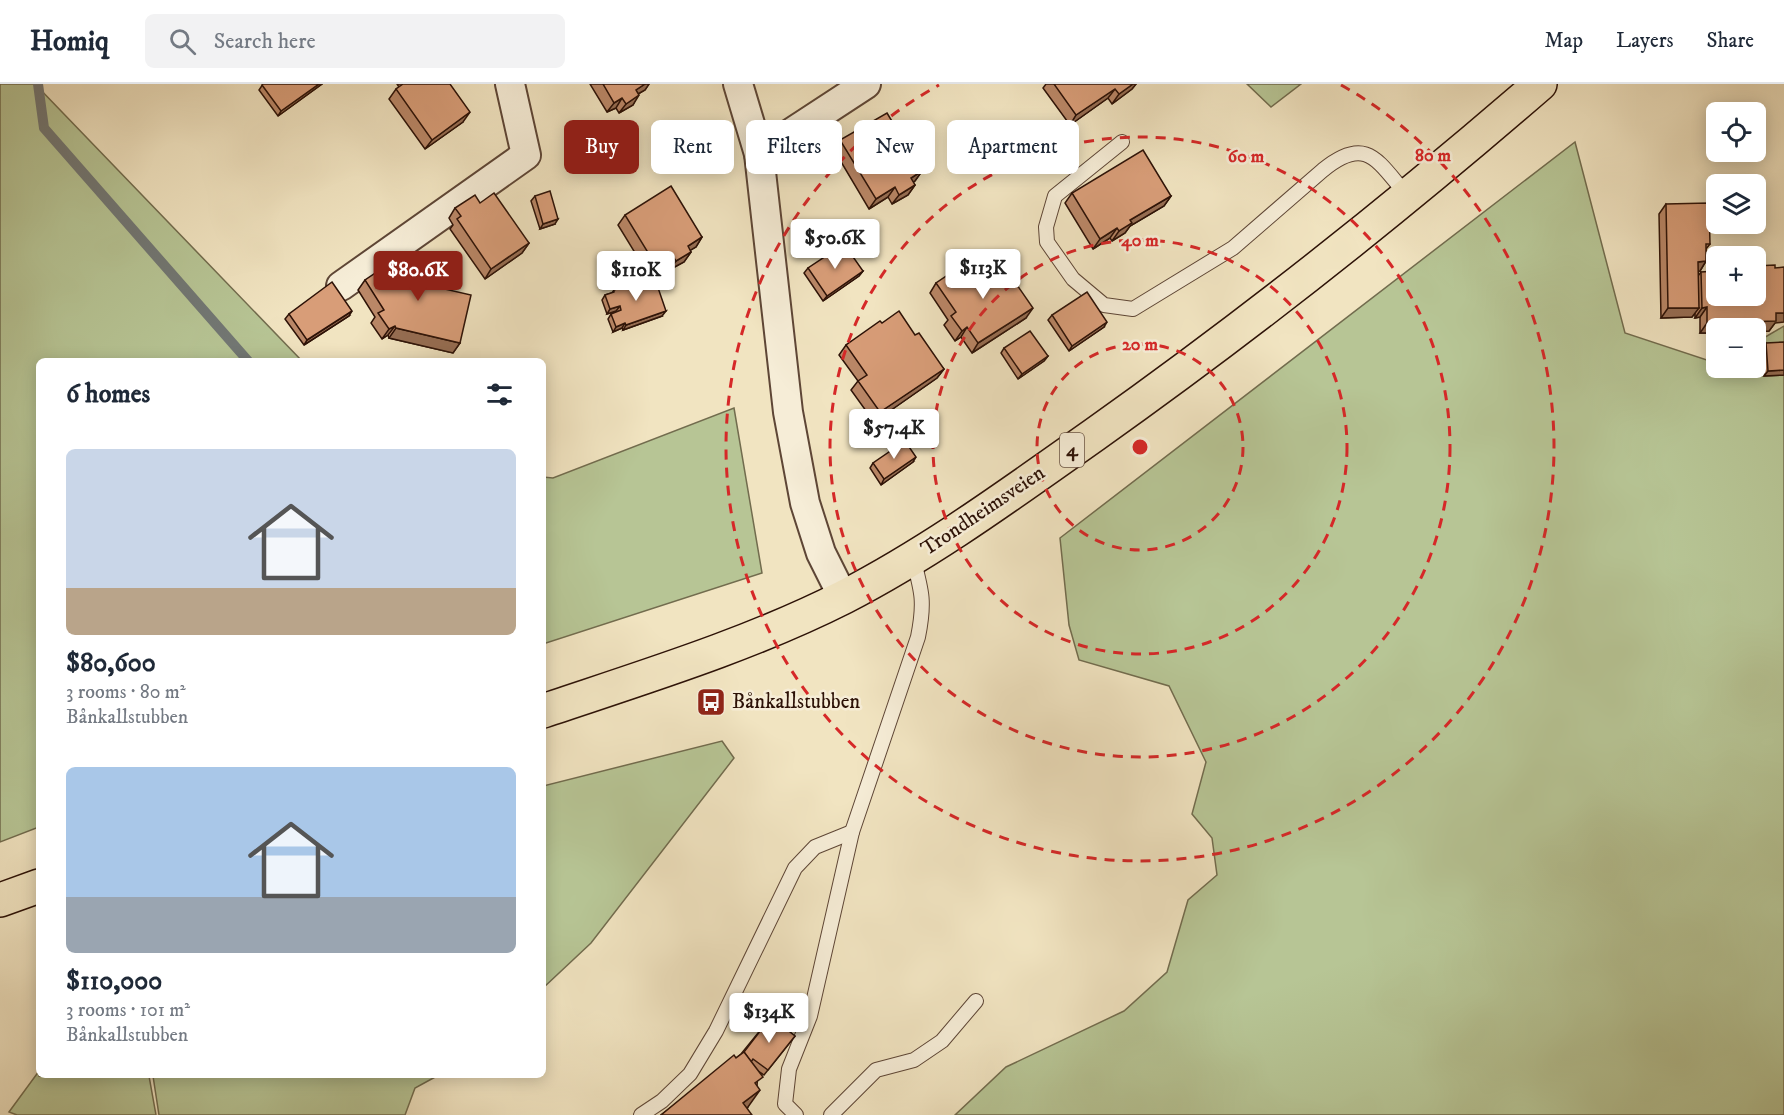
<!DOCTYPE html>
<meta charset="utf-8">
<style>
body{margin:0;font-family:"IM FELL DW Pica",serif;background:#f2f2f3;color:#1f2937;height:100vh;display:flex;flex-direction:column;font-size:22px;white-space:nowrap}
*{box-sizing:border-box;margin:0}
p{font-size:20px;color:#747a83}
.icon{flex:none;width:33px;height:33px;fill:none;stroke:currentColor;stroke-width:2;stroke-linecap:round;stroke-linejoin:round}
.map{position:relative;flex:1;overflow:hidden}
.details{position:absolute;left:36px;top:274px;width:510px;height:720px;display:flex;flex-direction:column;background:#fff;border-radius:9px;box-shadow:0 3px 15px #0003}
.details>*{flex:none}
.top-card{position:absolute;left:564px;top:36px;width:570px;height:54px;display:flex;gap:12px}
.tools{position:absolute;left:1706px;top:18px;display:grid;gap:12px}
.tools a{display:grid;place-items:center;width:60px;height:60px;border-radius:9px;background:#fff;box-shadow:0 3px 15px #0003;font-size:30px}
.price{position:absolute;translate:-50% -51px;padding:0 14px;border-radius:6px;background:#fff;color:#222;font-size:20px;line-height:39px;filter:drop-shadow(0 2px 3px #0008)}
.price::after{content:'';position:absolute;left:50%;top:36px;width:18px;height:14px;margin-left:-9px;background:inherit;clip-path:polygon(0 0,100% 0,50% 100%)}
.price.on{background:#8f2418;color:#fff}
ul{padding:0;list-style:none}
li{display:grid;align-content:center;gap:12px;height:318px;padding:0 30px}
li span{display:grid;place-items:center;height:186px;border-radius:9px;color:#555}
li>.icon{margin-inline-start:auto}
span .icon{width:108px;height:108px;fill:#fffc;stroke-width:1}
li b{font-size:26px}
h2{display:flex;justify-content:space-between;align-items:center;height:72px;padding:0 30px;font-size:26px}
.tag{padding:0 21px;border-radius:9px;background:#fff;box-shadow:0 3px 15px #0003;font-size:21px;line-height:54px}
.tag.on{background:#8f2418;color:#fff}
header{display:flex;align-items:center;gap:36px;box-sizing:border-box;height:84px;padding:0 30px;background:#fff;border-bottom:2px solid #e0e1e3}
header strong{font-size:28px}
nav{display:flex;gap:33px;margin-inline-start:auto;font-size:21px}
.search{width:420px;height:54px;background:#f2f2f3;display:flex;align-items:center;gap:15px;box-sizing:border-box;padding:0 21px;border-radius:9px;color:#747a83;font-size:22px}
.map>svg:first-child{display:block}
.green{fill:#b7c595;stroke:#726c4e;stroke-width:1.5}
.lines{fill:none;stroke-linecap:round;stroke-linejoin:round}
.stream{stroke:#727875;stroke-width:10}
.lane-casing{stroke:#5e4636;stroke-width:16}
.street-casing{stroke:#5e4636;stroke-width:32}
.highway-casing{stroke:#2d1207;stroke-width:36}
.lane{stroke:#f6edd7;stroke-width:14}
.street{stroke:#f6edd7;stroke-width:28}
.highway{stroke:#f1e4c1;stroke-width:33}
.wall{fill:#ba8767;stroke:#2d1207;stroke-width:1.5}
.shaded-wall{fill:#976e54;stroke:#2d1207;stroke-width:1.5}
.building{fill:#d89d78;stroke:#2d1207;stroke-width:1.5}
.ring{fill:none;stroke:#d62828;stroke-width:3;stroke-dasharray:10 8}
.labels{text-anchor:middle;dominant-baseline:central;stroke-width:5;stroke-linejoin:round;paint-order:stroke}
.shield{fill:#f6edd7;stroke:#695445;stroke-width:1.5}
.shield-label{font-size:20px;font-weight:bold;fill:#2d1207}
.street-label{font-size:21px;fill:#2d1207;stroke:#f6edd7}
.poi-label{font-size:21px;fill:#2d1207;stroke:#f6edd7;text-anchor:start}
.centre{fill:#d62828;stroke:#f6edd7;stroke-width:3}
.ring-label{font-size:18px;text-anchor:middle;font-weight:bold;fill:#d62828;stroke:#f6edd7;stroke-width:5;stroke-linejoin:round;paint-order:stroke}
</style>
<header>
<strong>Homiq</strong>
<div class="search"><svg class="icon" aria-label="search" viewBox="0 0 24 24"><circle cx="10" cy="10" r="6"/><path d="M15 15l6 6"/></svg>Search here</div>
<nav><a>Map</a><a>Layers</a><a>Share</a></nav>
</header>
<div class="map">
<svg width="1784" height="1031" viewBox="0 0 1784 1031">
<rect width="100%" height="100%" fill="#f1e4c1"/>
<filter id="stains"><feTurbulence type="fractalNoise" baseFrequency=".00333" numOctaves="4"/><feColorMatrix values="0 0 0 0 .2 0 0 0 0 .09 0 0 0 0 .02 0 0 0 .5 -.17"/></filter>
<radialGradient id="worn" r=".72"><stop offset=".6" stop-color="#630" stop-opacity="0"/><stop offset="1" stop-color="#630" stop-opacity=".3"/></radialGradient>
<g class="green">
<polygon points="0,0 35,0 302,277 39,278 39,743 0,758"/>
<polygon points="1247,0 1301,0 1271,23"/>
<polygon points="1575,58 1625,249 1716,279 1716,284 1755,284 1755,259 1784,242 1784,1031 955,1031 1006,983 1124,927 1167,888 1188,816 1217,791 1212,754 1192,730 1206,678 1169,602 1079,576 1069,541 1060,454"/>
<polygon points="734,324 762,489 543,560 543,393 553,394"/>
<polygon points="722,657 734,674 591,859 543,904 543,702"/>
<polygon points="39,987 39,992 149,992 156,1031 17,1031 9,1028"/>
<polygon points="153,992 437,992 415,1004 405,1031 159,1031"/>
</g>
<g class="lines">
<polyline class="stream" points="38,0 44,44 249,278"/>
<g class="lane-casing">
<g id="lane">
<path d="M1122,58L1055,112L1046,143L1047,158L1073,195L1104,221L1133,225L1233,164L1323,86C1367,50 1378,78 1407,111"/>
<polyline points="641,1031 662,1017 690,990 716,947 795,784 815,763 852,748"/>
<path d="M796,1031L785,1020L789,985L810,932L852,748L918,553C925,518 922,508 913,474"/>
<polyline points="831,1031 876,986 914,976 942,957 976,917"/>
</g>
</g>
<g class="street-casing">
<g id="street">
<polyline points="738,0 759,70 788,328 805,419 821,469 843,513"/>
<polyline points="759,70 866,0"/>
<polyline points="341,202 526,71 510,0"/>
</g>
</g>
<g class="highway-casing">
<g id="highway">
<path d="M543,627C644,593 749,561 844,513C933,467 1013,408 1094,351C1249,241 1397,124 1540,0"/>
<polyline points="0,816 39,802"/>
</g>
</g>
<use href="#lane" class="lane"/>
<use href="#street" class="street"/>
<use href="#highway" class="highway"/>
</g>
<g class="wall">
<polygon points="263,0 322,0 278,32 259,6"/>
<polygon points="397,0 450,0 463,38 425,65 389,15 396,5 399,3"/>
<polygon points="590,0 649,0 645,6 638,10 633,21 619,29 616,24 607,28"/>
<polygon points="1046,0 1136,0 1132,5 1112,20 1108,14 1070,41 1043,4"/>
<polygon points="840,56 922,87 915,97 913,98 915,101 908,111 892,120 888,113 869,125 834,66"/>
<polygon points="1072,109 1171,112 1164,122 1130,142 1125,149 1112,157 1110,154 1093,165 1065,119"/>
<polygon points="535,112 555,140 540,145 531,117"/>
<polygon points="1666,120 1710,160 1706,165 1706,177 1700,187 1698,187 1698,192 1701,188 1775,239 1769,247 1755,248 1755,244 1716,244 1716,249 1700,249 1700,233 1695,234 1695,229 1692,233 1661,234 1659,130"/>
<polygon points="455,124 529,159 522,169 485,195 450,145 453,141 449,134"/>
<polygon points="625,131 702,153 696,163 690,166 691,168 684,178 669,186 666,181 648,190 618,141"/>
<polygon points="808,184 863,187 859,192 823,217 804,189"/>
<polygon points="418,188 434,196 431,201 460,259 453,269 389,254 388,251 382,255 371,239 375,233 358,206 365,196"/>
<polygon points="936,199 1026,234 972,269 961,253 955,257 944,241 948,236 930,209"/>
<polygon points="614,206 662,232 623,246 622,244 613,248 608,235 611,230 616,227 607,230 602,216 605,211 612,209"/>
<polygon points="289,230 349,232 304,261 285,235"/>
<polygon points="1052,231 1104,243 1069,267 1048,236"/>
<polygon points="882,239 915,251 944,285 937,294 874,338 851,306 858,297 839,271 846,261"/>
<polygon points="1766,259 1784,291 1764,292 1763,264"/>
<polygon points="1004,264 1048,272 1044,277 1018,295 1001,269"/>
<polygon points="913,378 881,401 870,384 873,379"/>
<polygon points="771,933 795,952 764,991 758,987 757,1002 747,1025 661,1031 741,970"/>
</g>
<g class="shaded-wall">
<polygon points="319,0 322,0 278,32 281,27"/>
<polygon points="645,0 649,0 645,6 629,15 636,6"/>
<polygon points="1133,0 1136,0 1132,5 1112,20 1119,10"/>
<polygon points="1115,5 1108,14 1070,41 1076,31"/>
<polygon points="639,11 633,21 619,29 626,20"/>
<polygon points="622,14 616,24 607,28 614,19"/>
<polygon points="470,28 463,38 425,65 432,56"/>
<polygon points="922,87 915,97 904,104 911,94"/>
<polygon points="915,101 908,111 892,120 899,111"/>
<polygon points="895,103 888,113 869,125 876,115"/>
<polygon points="1171,112 1164,122 1130,142 1125,149 1112,157 1119,147 1130,136"/>
<polygon points="558,135 555,140 540,145 543,140"/>
<polygon points="1117,144 1110,154 1093,165 1100,155"/>
<polygon points="702,153 696,163 681,172 688,162"/>
<polygon points="529,159 522,169 485,195 491,185"/>
<polygon points="691,168 684,178 669,186 676,177"/>
<polygon points="672,171 666,181 648,190 655,180"/>
<polygon points="1706,177 1700,187 1691,188 1698,178"/>
<polygon points="863,187 859,192 823,217 827,212"/>
<polygon points="620,222 616,227 607,230 610,225"/>
<polygon points="1707,223 1700,233 1695,234 1702,224"/>
<polygon points="1033,224 1026,234 972,269 978,259"/>
<polygon points="1668,224 1699,224 1692,233 1661,234"/>
<polygon points="352,227 349,232 304,261 307,256"/>
<polygon points="666,227 662,232 623,246 626,241"/>
<polygon points="1776,229 1784,229 1784,238 1775,239 1769,247 1755,248 1755,244 1716,244 1716,249 1700,249 1707,239"/>
<polygon points="1107,238 1104,243 1069,267 1072,262"/>
<polygon points="625,239 622,244 613,248 616,243"/>
<polygon points="395,242 388,251 382,255 389,245"/>
<polygon points="967,243 961,253 955,257 962,247"/>
<polygon points="396,244 460,259 453,269 389,254"/>
<polygon points="1048,272 1044,277 1018,295 1022,290"/>
<polygon points="944,285 937,294 874,338 880,328"/>
<polygon points="1784,286 1784,291 1764,292 1768,287"/>
<polygon points="916,373 913,378 881,401 884,395"/>
<polygon points="760,1006 743,1030 743,1019"/>
</g>
<g class="building">
<polygon points="263,0 319,0 281,27 262,1"/>
<polygon points="403,0 450,0 470,28 432,56 396,5"/>
<polygon points="603,0 645,0 636,6 639,11 626,20 622,14 614,19"/>
<polygon points="1054,0 1133,0 1119,10 1115,5 1076,31"/>
<polygon points="887,29 922,87 911,94 915,101 899,111 895,103 876,115 840,56"/>
<polygon points="1143,66 1171,112 1130,136 1132,139 1119,147 1117,144 1100,155 1072,109"/>
<polygon points="671,102 702,153 688,162 691,168 676,177 672,171 655,180 625,131"/>
<polygon points="550,107 558,135 543,140 535,112"/>
<polygon points="494,109 529,159 491,185 457,135 461,132 455,124 475,111 480,119"/>
<polygon points="1709,119 1710,160 1706,160 1706,177 1698,178 1699,224 1668,224 1666,120"/>
<polygon points="844,160 863,187 827,212 808,184"/>
<polygon points="405,169 418,188 425,183 434,196 427,201 471,211 460,259 396,244 395,242 389,245 378,229 384,226 365,196"/>
<polygon points="973,174 991,199 1008,188 1033,224 978,259 967,243 962,247 951,232 956,228 936,199"/>
<polygon points="1775,181 1775,184 1784,183 1784,229 1776,229 1776,237 1707,239 1707,223 1702,224 1701,188 1716,187 1716,212 1755,212 1755,182"/>
<polygon points="654,192 666,227 626,241 625,239 616,243 611,230 621,226 620,222 610,225 605,211 614,208 614,206"/>
<polygon points="332,198 352,227 307,256 289,230"/>
<polygon points="1087,208 1107,238 1072,262 1052,231"/>
<polygon points="899,227 915,251 919,249 944,285 880,328 858,297 867,291 846,261 880,237 882,239"/>
<polygon points="1030,247 1048,272 1022,290 1004,264"/>
<polygon points="1784,258 1784,286 1768,287 1766,259"/>
<polygon points="905,357 916,373 884,395 873,379"/>
<polygon points="771,933 795,952 768,986 753,975 751,978 744,968"/>
<polygon points="744,968 763,993 755,999 760,1006 743,1019 752,1031 661,1031 734,971 736,974"/>
</g>
<g class="ring">
<circle cx="1140" cy="363" r="103"/>
<circle cx="1140" cy="363" r="207"/>
<circle cx="1140" cy="363" r="310"/>
<path d="M1341 1A414 414 0 1 1 939 1"/>
</g>
<defs>
<g id="bus-square" transform="scale(1.5)"><rect x="-9" y="-9" width="18" height="18" rx="4" fill="#8f2418" stroke="#f6edd7"/><path d="M-5-6H5V4H4V6H2V4H-2V6H-4V4H-5ZM-3.5-4V0h7V-4ZM-3.5 1.2v1.5H-2V1.2ZM2 1.2v1.5H3.5V1.2Z" fill="#fff"/></g>
</defs>
<g fill-rule="evenodd">
<use href="#bus-square" x="711" y="618"/>
</g>
<g class="labels">
<rect class="shield" x="1060" y="349" width="24" height="34" rx="4.5"/>
<g class="shield-label">
<text x="1072" y="366">4</text>
</g>
<g class="street-label">
<text transform="translate(983 427) rotate(-34)">Trondheimsveien</text>
</g>
<g class="poi-label">
<text x="732" y="618">Bånkallstubben</text>
</g>
</g>
<circle cx="1140" cy="363" r="9" class="centre"/>
<g class="ring-label">
<text x="1433" y="77">80 m</text>
<text x="1246" y="78">60 m</text>
<text x="1140" y="162">40 m</text>
<text x="1140" y="266">20 m</text>
</g>
<rect width="100%" height="100%" filter="url(#stains)"/>
<rect width="100%" height="100%" fill="url(#worn)"/>
</svg>
<div class="tools">
<a><svg class="icon" aria-label="locate" viewBox="0 0 24 24"><circle cx="12" cy="12" r="6"/><path d="M12 2v4M12 18v4M2 12h4M18 12h4"/></svg></a>
<a><svg class="icon" aria-label="layers" viewBox="0 0 24 24"><path d="M12 4l9 5-9 5-9-5zM3 14l9 5 9-5"/></svg></a>
<a>+</a>
<a>−</a>
</div>
<b class="price" style="left:835px;top:186px">$50.6K</b>
<b class="price" style="left:983px;top:216px">$113K</b>
<b class="price on" style="left:418px;top:218px">$80.6K</b>
<b class="price" style="left:636px;top:218px">$110K</b>
<b class="price" style="left:894px;top:376px">$57.4K</b>
<b class="price" style="left:769px;top:960px">$134K</b>
<div class="top-card">
<a class="tag on">Buy</a>
<a class="tag">Rent</a>
<a class="tag">Filters</a>
<a class="tag">New</a>
<a class="tag">Apartment</a>
</div>
<section class="details">
<h2>6 homes<svg class="icon" aria-label="filters" viewBox="0 0 24 24"><path d="M4 7h16M4 17h16"/><circle cx="9" cy="7" r="2"/><circle cx="15" cy="17" r="2"/></svg></h2>
<ul>
<li><span style="background:linear-gradient(#c9d6e8 75%,#b9a48a 0)"><svg class="icon" aria-label="home" viewBox="0 0 24 24"><path d="M3 11l9-7 9 7M6 9v11h12V9"/></svg></span><div><b>$80,600</b><p>3 rooms · 80 m²</p><p>Bånkallstubben</p></div></li>
<li><span style="background:linear-gradient(#a9c7e8 70%,#9aa5b1 0)"><svg class="icon" aria-label="home" viewBox="0 0 24 24"><path d="M3 11l9-7 9 7M6 9v11h12V9"/></svg></span><div><b>$110,000</b><p>3 rooms · 101 m²</p><p>Bånkallstubben</p></div></li>
</ul>
</section>
</div>
